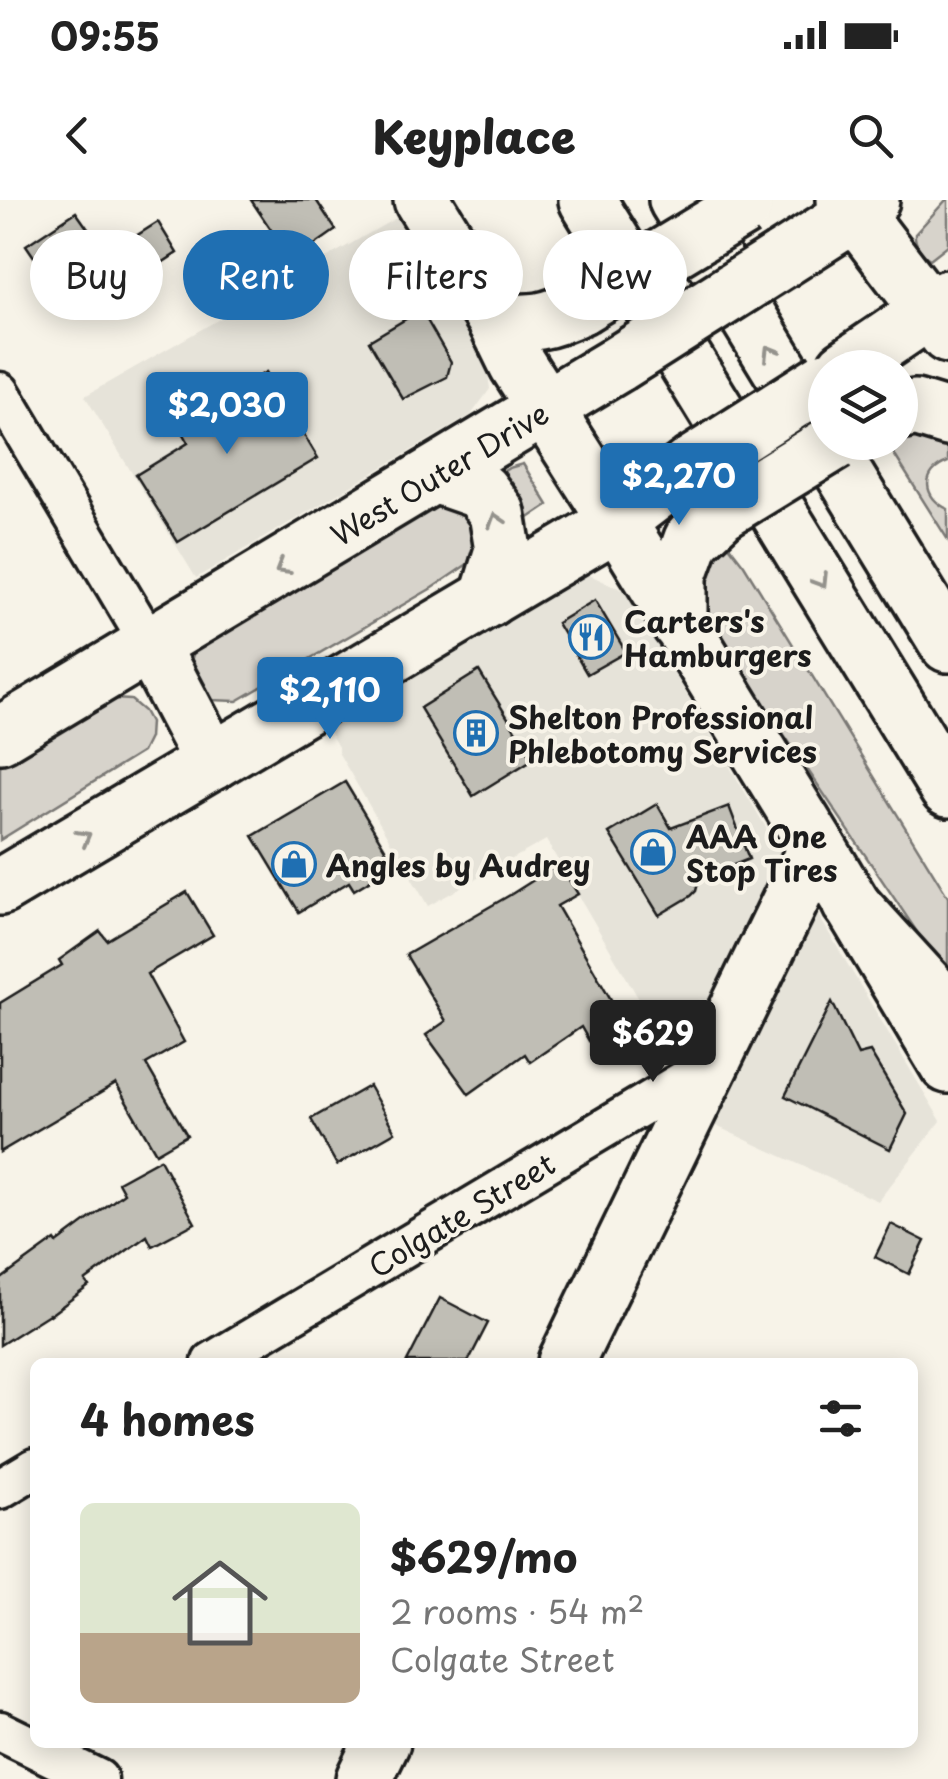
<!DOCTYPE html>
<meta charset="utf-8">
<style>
body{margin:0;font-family:"Playpen Sans",sans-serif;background:#f2f2f2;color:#222;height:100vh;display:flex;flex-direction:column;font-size:38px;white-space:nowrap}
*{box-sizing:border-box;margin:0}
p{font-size:32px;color:#767676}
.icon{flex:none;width:55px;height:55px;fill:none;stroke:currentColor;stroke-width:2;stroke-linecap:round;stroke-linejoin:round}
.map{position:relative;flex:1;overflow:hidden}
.side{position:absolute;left:30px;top:1158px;width:888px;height:390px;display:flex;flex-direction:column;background:#fff;border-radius:15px;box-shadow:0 5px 25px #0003}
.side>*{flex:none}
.guide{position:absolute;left:30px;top:30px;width:890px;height:90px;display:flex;gap:20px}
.buttons{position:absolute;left:808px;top:150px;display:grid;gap:20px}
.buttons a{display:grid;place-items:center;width:110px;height:110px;border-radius:50%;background:#fff;box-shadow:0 5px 25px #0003;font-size:50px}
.price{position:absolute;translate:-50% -85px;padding:0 22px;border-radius:10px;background:#1f6fb2;color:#fff;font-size:32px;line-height:65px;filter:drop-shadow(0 2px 5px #0008)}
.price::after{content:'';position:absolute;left:50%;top:60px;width:30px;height:22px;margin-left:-15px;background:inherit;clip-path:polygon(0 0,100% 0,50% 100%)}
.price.current{background:#222;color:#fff}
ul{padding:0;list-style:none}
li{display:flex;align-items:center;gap:30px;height:250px;padding:0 50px}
li span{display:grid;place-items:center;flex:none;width:280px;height:200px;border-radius:15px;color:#555}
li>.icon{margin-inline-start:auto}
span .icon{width:120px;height:120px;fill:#fffc;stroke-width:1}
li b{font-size:42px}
h2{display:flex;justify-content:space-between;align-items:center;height:120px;padding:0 50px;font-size:42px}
.chip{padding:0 35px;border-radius:45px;background:#fff;box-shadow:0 5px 25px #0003;font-size:35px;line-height:90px}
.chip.current{background:#1f6fb2;color:#fff}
.status{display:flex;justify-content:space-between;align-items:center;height:70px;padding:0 50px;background:#fff;direction:ltr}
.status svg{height:28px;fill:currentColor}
header{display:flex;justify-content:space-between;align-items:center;height:130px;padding:0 50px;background:#fff;font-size:45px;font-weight:800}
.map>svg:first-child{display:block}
.built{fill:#e6e3d9}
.green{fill:#d7d3cb;stroke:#7a7874;stroke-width:2.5}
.building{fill:#c0beb5;stroke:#1c1c1c;stroke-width:2.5}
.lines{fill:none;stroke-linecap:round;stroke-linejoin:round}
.street-casing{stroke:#1c1c1c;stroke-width:45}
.secondary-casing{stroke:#1c1c1c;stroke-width:62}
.highway-casing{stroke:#1c1c1c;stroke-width:62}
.street{stroke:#f7f3e8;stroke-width:38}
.secondary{stroke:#f7f3e8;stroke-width:55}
.highway{stroke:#f7f3e8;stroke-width:55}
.secondary-bridge-casing{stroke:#1c1c1c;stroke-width:62;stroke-linecap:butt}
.secondary-bridge{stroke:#f7f3e8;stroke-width:55}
.oneway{stroke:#94928c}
.labels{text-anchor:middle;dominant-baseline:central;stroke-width:8;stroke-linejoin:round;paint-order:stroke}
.street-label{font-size:30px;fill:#1c1c1c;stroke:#f7f3e8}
.poi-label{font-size:30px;font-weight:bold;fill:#1c1c1c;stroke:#f7f3e8;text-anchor:start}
</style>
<div class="status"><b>09:55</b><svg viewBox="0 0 49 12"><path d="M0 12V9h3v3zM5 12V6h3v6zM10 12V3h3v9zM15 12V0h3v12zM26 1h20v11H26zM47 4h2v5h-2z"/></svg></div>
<header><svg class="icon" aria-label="back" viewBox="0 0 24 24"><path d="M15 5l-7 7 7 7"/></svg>Keyplace<svg class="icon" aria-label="search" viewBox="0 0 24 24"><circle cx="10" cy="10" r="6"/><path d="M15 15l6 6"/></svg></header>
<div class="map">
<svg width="948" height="1579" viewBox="0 0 948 1579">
<rect width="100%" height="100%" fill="#f7f3e8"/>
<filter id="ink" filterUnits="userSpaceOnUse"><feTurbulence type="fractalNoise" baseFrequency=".01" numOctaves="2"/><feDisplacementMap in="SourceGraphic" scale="20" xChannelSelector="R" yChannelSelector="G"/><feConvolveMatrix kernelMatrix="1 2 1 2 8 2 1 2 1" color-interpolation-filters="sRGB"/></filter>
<g filter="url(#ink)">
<g class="built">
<polygon points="410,10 484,146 490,189 471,215 196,378 85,196"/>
<polygon points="585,373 625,391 941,921 878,1001 712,924 546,640 428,706 338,552 338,547 323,521"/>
</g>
<g class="green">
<path d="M946,0H948V45L930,59C922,55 914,43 915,34Z"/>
<path d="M900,231L948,238V262C920,272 923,298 948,309V340L887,243L900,242Z"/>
<polygon points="523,264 548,305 524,321 496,276 509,268"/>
<polygon points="439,301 482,321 472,361 432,388 237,501 211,500 194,488 189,467 196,445"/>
<polygon points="724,339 744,365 948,697 948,778 706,419 694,386"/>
<polygon points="114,499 131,500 144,511 150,522 149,538 142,552 0,640 0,566"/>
</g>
<g class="building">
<polygon points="251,0 316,0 336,30 292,61"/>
<polygon points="76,12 112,63 62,98 26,45"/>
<polygon points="158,22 177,53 145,74 125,43"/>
<polygon points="421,110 451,162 447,177 403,199 369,141"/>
<polygon points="266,172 318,258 178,342 136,275 188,243 176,222 205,204 208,207"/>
<polygon points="595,400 626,452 587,474 557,423"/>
<polygon points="479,471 533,559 473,596 420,508"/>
<polygon points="345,582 395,665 354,690 349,682 299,712 253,636"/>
<polygon points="657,604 671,628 729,606 749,659 699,679 696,691 691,696 659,715 609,633"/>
<polygon points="559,664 578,694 557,706 624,822 589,841 581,827 530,862 525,854 469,894 426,835 446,821 406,755 510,695"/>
<polygon points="187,692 213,735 147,774 184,842 146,864 187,935 156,953 116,884 0,952 0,803 62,765 59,760 100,731 107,740"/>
<polygon points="832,802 858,855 870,852 907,914 890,949 785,896"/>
<polygon points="369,886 395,932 337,965 311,919"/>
<polygon points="160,959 195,1023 152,1046 147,1036 85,1081 89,1086 50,1115 49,1114 0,1145 0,1080 55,1040 57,1043 124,993 118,982"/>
<polygon points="891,1024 925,1041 909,1074 875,1057"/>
<polygon points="440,1098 488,1123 468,1162 407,1162"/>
</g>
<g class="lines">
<g class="street-casing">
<g id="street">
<polyline points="0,192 151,446"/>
<polyline points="212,1162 710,865"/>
<polyline points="0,1289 35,1268"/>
<polyline points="0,1531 98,1579"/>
</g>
</g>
<g class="secondary-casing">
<g id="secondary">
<polyline points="422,0 496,121 517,164 636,351 817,646 948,865"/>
<polyline points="845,0 948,135"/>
<polyline points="782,60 854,14 871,0"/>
<path d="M496,121C534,124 546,123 581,106"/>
<polyline points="845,168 948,98"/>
<polyline points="900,212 915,208 948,218"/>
<polyline points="435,275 481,291 497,313 503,350 488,399"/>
<polyline points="679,423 679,375 692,339 722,311"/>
<polyline points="151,446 212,562"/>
<polyline points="0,535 618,164"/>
<polyline points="0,687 617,322 690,266"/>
<polyline points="566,1162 817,646"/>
<polyline points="364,1579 382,1542"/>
</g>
</g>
<g class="highway-casing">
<g id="highway">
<polyline points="587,0 948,589"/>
<polyline points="677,0 948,444"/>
<polyline points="850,703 948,810"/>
</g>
</g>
<use href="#street" class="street"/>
<use href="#secondary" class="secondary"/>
<use href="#highway" class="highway"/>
<g class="secondary-bridge-casing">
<g id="secondary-bridge">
<polyline points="581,106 743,8"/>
<polyline points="618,164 782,60"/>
<polyline points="690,266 825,180"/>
<polyline points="722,311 835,242"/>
</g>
</g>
<use href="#secondary-bridge" class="secondary-bridge"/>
</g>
<defs><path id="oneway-chevron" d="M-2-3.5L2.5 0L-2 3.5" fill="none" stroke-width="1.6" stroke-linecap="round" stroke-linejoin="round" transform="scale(2.5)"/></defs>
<g class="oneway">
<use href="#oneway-chevron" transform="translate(770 152) rotate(-121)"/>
<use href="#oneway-chevron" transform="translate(496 320) rotate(-108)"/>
<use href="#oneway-chevron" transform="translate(282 368) rotate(149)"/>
<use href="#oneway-chevron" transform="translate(821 381) rotate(58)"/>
<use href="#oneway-chevron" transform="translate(84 637) rotate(-30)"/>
</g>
</g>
<defs>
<g id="restaurant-ring" transform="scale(2.25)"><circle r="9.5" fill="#f7f3e8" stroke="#1f6fb2" stroke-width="1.5"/><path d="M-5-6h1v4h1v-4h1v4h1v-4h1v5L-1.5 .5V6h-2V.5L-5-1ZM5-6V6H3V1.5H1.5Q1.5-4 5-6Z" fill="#1f6fb2"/></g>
<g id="building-ring" transform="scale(2.25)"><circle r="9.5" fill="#f7f3e8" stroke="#1f6fb2" stroke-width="1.5"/><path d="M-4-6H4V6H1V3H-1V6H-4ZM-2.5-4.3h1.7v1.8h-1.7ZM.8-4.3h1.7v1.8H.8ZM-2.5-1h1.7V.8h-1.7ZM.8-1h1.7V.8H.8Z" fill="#1f6fb2"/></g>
<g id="shop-ring" transform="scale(2.25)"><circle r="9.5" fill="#f7f3e8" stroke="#1f6fb2" stroke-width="1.5"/><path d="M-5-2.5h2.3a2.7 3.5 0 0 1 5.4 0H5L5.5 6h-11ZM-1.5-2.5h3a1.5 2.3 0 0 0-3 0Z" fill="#1f6fb2"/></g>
</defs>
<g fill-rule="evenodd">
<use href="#restaurant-ring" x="591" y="437"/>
<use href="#building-ring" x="476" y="533"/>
<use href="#shop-ring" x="653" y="652"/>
<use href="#shop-ring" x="294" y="664"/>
</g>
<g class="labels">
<g class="street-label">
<text transform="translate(439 273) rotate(-31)">West Outer Drive</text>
<text transform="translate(461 1014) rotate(-31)">Colgate Street</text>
</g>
<g class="poi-label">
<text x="624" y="420">Carters's<tspan x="624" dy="34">Hamburgers</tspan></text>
<text x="508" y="516">Shelton Professional<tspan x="508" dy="34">Phlebotomy Services</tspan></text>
<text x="686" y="635">AAA One<tspan x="686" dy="34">Stop Tires</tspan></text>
<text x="326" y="664">Angles by Audrey</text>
</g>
</g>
</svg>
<div class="buttons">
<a><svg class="icon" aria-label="layers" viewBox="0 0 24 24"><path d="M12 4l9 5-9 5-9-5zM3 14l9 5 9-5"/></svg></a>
</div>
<b class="price" style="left:227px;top:257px">$2,030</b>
<b class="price" style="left:679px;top:328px">$2,270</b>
<b class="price" style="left:330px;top:542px">$2,110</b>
<b class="price current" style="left:653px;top:885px">$629</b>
<div class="guide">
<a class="chip">Buy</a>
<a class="chip current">Rent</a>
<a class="chip">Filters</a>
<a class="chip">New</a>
</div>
<section class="side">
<h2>4 homes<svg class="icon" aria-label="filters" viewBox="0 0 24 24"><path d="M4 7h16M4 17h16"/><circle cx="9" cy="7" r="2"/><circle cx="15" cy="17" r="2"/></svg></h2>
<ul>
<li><span style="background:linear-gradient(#dfe7d0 65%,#b9a48a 0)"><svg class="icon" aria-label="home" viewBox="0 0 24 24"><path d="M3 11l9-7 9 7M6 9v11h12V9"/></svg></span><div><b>$629/mo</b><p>2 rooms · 54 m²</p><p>Colgate Street</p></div></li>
</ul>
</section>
</div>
